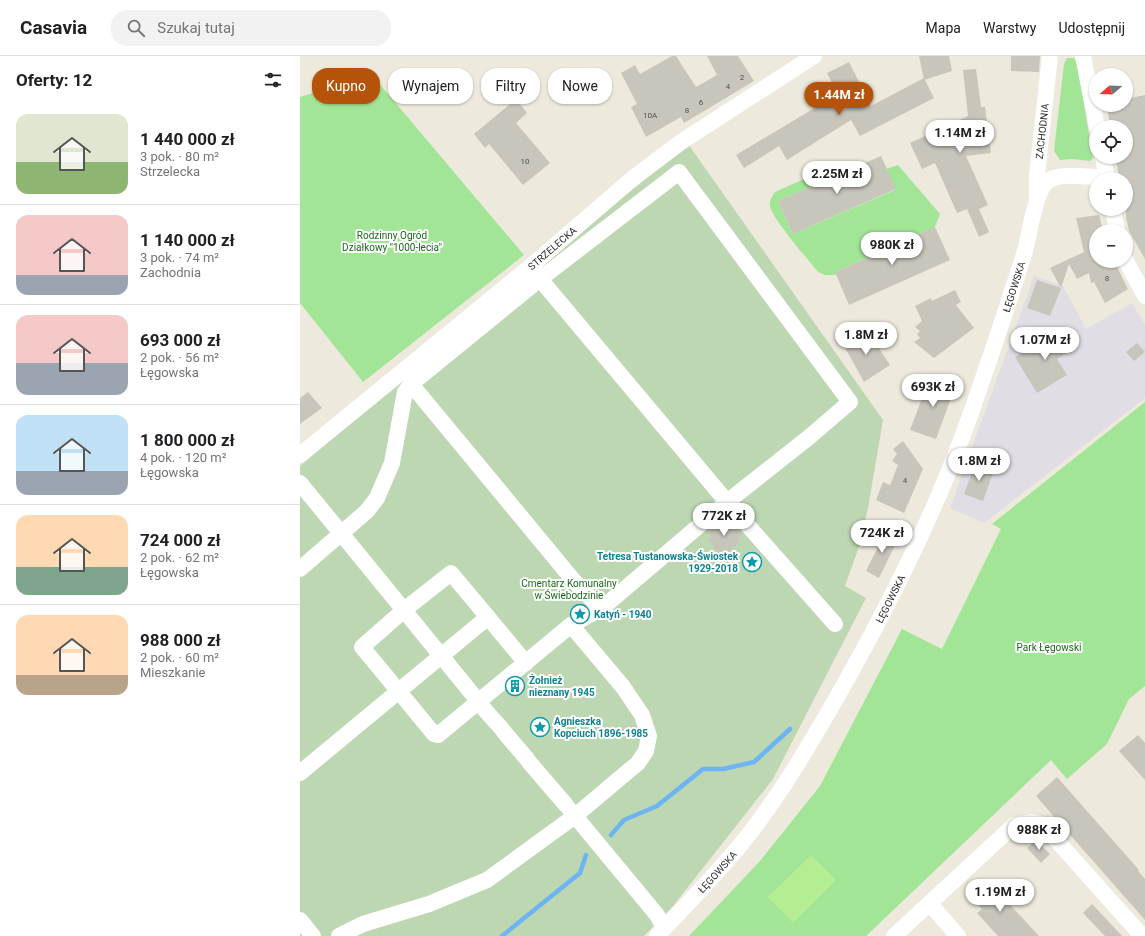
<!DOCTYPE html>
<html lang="pl">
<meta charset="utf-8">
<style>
body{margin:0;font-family:Roboto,sans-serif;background:#f2f2f2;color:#202124;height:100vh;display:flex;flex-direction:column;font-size:15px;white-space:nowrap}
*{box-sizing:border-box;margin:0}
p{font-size:13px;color:#757577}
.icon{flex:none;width:22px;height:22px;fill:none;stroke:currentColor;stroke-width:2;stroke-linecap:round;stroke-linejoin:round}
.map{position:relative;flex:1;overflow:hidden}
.drawer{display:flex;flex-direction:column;background:#fff;width:300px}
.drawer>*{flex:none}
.guide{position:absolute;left:12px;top:12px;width:380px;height:36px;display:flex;gap:8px}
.needle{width:26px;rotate:251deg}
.fabs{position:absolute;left:789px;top:12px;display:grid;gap:8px}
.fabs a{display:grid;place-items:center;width:44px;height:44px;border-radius:50%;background:#fff;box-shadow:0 1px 3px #0004;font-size:20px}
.price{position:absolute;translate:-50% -34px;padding:0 9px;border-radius:14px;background:#fff;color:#222;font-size:13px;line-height:26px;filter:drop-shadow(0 1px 2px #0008)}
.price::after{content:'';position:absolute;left:50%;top:24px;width:12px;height:9px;margin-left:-6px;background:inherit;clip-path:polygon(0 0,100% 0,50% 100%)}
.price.selected{background:#b45309;color:#fff}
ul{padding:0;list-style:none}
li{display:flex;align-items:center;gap:12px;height:100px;padding:0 16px}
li+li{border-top:1px solid #e0e0e0}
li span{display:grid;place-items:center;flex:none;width:112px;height:80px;border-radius:12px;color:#555}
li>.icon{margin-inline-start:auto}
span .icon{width:48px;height:48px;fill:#fffc;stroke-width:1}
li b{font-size:17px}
h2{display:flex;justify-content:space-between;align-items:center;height:48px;padding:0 16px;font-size:17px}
.chip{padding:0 14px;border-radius:16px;background:#fff;box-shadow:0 1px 3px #0004;font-size:14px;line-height:36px}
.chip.selected{background:#b45309;color:#fff}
header{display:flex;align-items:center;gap:24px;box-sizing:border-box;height:56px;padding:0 20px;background:#fff;border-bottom:1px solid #e0e0e0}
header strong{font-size:19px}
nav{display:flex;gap:22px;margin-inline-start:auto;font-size:14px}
.search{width:280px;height:36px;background:#f2f2f2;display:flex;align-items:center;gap:10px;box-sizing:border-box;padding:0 14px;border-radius:16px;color:#757577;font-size:15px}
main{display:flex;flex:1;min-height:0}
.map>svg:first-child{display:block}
.industrial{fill:#e1dde5}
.green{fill:#a2e597}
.cemetery{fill:#bdd7b2}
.pitch{fill:#b4ed92}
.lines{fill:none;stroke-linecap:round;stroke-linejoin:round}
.stream{stroke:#6cb4f2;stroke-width:4.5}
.building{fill:#c8c5bb}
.minor{stroke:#fff;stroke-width:16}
.labels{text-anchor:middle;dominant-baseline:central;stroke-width:4;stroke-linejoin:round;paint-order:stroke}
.number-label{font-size:8px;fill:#52514e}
.street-label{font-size:10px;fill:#2a2a2a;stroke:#fff}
.park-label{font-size:10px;fill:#196a18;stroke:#fff}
.culture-label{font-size:10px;font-weight:bold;fill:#0d838f;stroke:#fff;text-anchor:start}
</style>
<header>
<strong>Casavia</strong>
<div class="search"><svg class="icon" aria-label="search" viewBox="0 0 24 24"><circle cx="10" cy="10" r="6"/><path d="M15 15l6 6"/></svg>Szukaj tutaj</div>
<nav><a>Mapa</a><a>Warstwy</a><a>Udostępnij</a></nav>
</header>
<main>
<section class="drawer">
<h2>Oferty: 12<svg class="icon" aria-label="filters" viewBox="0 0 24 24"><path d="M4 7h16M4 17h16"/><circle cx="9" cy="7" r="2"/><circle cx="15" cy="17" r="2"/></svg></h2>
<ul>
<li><span style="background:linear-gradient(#dfe7d0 60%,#8fb573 0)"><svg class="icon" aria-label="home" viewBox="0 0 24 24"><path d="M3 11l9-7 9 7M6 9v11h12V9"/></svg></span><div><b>1 440 000 zł</b><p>3 pok. · 80 m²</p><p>Strzelecka</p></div></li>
<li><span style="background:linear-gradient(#f6c9c9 75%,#9aa5b1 0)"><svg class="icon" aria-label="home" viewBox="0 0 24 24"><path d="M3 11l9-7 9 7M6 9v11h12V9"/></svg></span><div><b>1 140 000 zł</b><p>3 pok. · 74 m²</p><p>Zachodnia</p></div></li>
<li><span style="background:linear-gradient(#f6c9c9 60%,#9aa5b1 0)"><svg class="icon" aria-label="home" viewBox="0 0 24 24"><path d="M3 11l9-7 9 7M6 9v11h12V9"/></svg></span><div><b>693 000 zł</b><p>2 pok. · 56 m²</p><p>Łęgowska</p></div></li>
<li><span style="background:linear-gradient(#bfe0f5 70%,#9aa5b1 0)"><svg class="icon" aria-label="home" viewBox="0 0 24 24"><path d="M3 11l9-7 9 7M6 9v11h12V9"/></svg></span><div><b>1 800 000 zł</b><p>4 pok. · 120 m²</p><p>Łęgowska</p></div></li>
<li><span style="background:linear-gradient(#ffd9b3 65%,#7fa58c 0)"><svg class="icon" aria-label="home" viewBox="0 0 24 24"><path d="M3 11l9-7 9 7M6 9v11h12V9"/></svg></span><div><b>724 000 zł</b><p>2 pok. · 62 m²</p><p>Łęgowska</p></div></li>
<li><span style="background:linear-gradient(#ffd9b3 75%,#b9a48a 0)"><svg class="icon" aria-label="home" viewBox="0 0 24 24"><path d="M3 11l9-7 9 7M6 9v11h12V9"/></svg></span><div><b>988 000 zł</b><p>2 pok. · 60 m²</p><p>Mieszkanie</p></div></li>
</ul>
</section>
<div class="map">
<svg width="845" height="880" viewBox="0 0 845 880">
<rect width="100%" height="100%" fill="#ede9dc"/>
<polygon class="industrial" points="734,220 763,230 786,273 832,247 845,269 845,342 684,467 650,452"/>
<g class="green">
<polygon points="767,2 774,2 777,6 793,102 790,105 772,103 760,104 754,95 764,8"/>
<polygon points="72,19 224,199 63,326 0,247 0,41"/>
<path d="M598,109L640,158L635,171L535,216L536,219H525L518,216C508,203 473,164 470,150C469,145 472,140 475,136L513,119L517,128L478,145L493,178L595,134L586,113Z"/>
<polygon points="845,346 845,630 829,643 807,688 767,723 751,704 566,880 389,880 460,805 520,730 602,573 642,593 701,473 692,468"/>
</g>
<polygon class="cemetery" points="388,88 583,364 568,452 560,488 545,530 566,542 473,723 373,850 344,880 0,880 0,410 80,341"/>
<polygon class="pitch" points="511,799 536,824 493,867 468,841"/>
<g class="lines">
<g class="stream">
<polyline points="311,779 324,764 357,750 403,713 423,713 454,706 490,673"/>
<polyline points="202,880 280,817 286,799"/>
</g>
</g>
<g class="building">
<polygon points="372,0 376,0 396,31 417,19 407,0 438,0 454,25 384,67 381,61 346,81 331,51 337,48 321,17 335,9 340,18"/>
<polygon points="619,0 649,0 652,15 624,24"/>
<polygon points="711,0 740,0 739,16 711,15"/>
<polygon points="549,6 571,50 624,22 634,42 560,80 551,64 487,104 479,90 444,112 436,99 538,38 527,17"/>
<polygon points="676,13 681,51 685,51 691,97 666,100 688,149 679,153 689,176 679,181 667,153 657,157 635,107 622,113 610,87 668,60 663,14"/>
<polygon points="845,39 845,203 829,175 826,161 826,123 819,123 816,101 826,101 826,71 810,71 807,49 826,49 826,43"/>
<polygon points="216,43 227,57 216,67 250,107 223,129 189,88 185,92 174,78"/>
<polygon points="581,100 596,133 493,178 478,145"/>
<polygon points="799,159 803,175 796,175 796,205 814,205 828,233 805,247 794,226 791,227 789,217 777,223 769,208 761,232 750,212 784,196 776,162"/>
<polygon points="635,171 650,204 549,249 535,216"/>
<polygon points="737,224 761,232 750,260 727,252"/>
<polygon points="655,234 661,246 656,249 674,272 634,302 614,286 620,282 617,278 620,275 615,271 622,265 615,250 631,242 632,245"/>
<polygon points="567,274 590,309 564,326 543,288"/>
<polygon points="760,274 772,294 757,303 767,319 737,337 715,301"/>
<polygon points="837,287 845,296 834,305 826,296"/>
<polygon points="630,321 655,331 636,383 610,374"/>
<polygon points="8,336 22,352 0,368 0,342"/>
<polygon points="603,385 623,413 604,457 576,444 583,426 590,429 598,409 592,405 597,398 593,393"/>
<polygon points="676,406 694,414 683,445 664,438"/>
<polygon points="422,465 425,468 429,465 441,479 437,482 440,486 426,498 423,494 419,497 408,484 411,481 408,477"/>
<polygon points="586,475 599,481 579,522 566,515"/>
<polygon points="838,679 845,687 845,724 819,695"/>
<polygon points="757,721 839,814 838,815 845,823 845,864 736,740"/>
<polygon points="736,784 750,798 741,807 727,792"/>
<polygon points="687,824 711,850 739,880 698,880 677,857 682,853 670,840"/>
<polygon points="792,848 822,880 805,880 783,857"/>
</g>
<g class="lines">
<g class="minor">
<polyline points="783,0 797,71"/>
<polyline points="803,101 807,123"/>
<path id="s1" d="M737,142V119L750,0"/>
<polyline points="813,153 817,175"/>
<polyline points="826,205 845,240"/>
<polyline points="111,328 274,525 301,553"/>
<path id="s2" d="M0,399L224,216L332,123L381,86L514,0"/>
<polyline points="0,427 183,651"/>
<polyline points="0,513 67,455 77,442 92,407 105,336 111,328 240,223 427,446 535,568"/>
<polyline points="226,607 151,517 104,554 62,591 134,678 138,679 271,569"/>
<polyline points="184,653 202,673"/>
<polyline points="204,676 227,703"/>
<polyline points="229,706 266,749"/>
<polyline points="0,717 188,561"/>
<polyline points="270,754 357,859 364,872"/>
<polyline points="630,848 658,880"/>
<polyline points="0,864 13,880"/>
<polyline points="39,880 63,868 129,848 187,824 275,760 338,707 346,695 349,680 342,659 323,631 271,569 301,553 427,446 508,382 550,346 379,116 240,223 231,210"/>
<path id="s3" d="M357,880C389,846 422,813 450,777C483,734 510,688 537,641C589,550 636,456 671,357C690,303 708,249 725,195C730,176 733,149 742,132C753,112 787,123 807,121"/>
<polyline points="594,880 714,769 732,766 742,768 842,880"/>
</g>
</g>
<defs>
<g id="sight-ring" transform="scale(1)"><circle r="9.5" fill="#fff" stroke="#0f9aa8" stroke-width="1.5"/><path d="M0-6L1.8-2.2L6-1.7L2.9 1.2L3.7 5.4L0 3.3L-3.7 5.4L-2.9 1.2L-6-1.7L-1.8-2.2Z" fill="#0f9aa8"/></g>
<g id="building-ring" transform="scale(1)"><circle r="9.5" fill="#fff" stroke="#0f9aa8" stroke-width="1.5"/><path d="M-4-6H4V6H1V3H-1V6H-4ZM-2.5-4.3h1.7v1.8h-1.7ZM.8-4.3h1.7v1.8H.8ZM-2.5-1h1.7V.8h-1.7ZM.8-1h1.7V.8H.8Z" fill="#0f9aa8"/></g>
</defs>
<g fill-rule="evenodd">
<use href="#sight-ring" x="452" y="506"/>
<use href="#sight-ring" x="280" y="558"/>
<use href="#building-ring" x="215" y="630"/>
<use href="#sight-ring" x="240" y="671"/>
</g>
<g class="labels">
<g class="number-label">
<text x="442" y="21">2</text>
<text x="428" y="30">4</text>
<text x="401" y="46">6</text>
<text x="387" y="54">8</text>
<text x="350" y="59">10A</text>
<text x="225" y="105">10</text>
<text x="807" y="222">8</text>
<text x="605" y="424">4</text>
</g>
<g class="street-label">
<text stroke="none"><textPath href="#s1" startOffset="67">ZACHODNIA</textPath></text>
<text stroke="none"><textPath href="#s2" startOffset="326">STRZELECKA</textPath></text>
<text stroke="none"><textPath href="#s3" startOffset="748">ŁĘGOWSKA</textPath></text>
<text stroke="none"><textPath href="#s3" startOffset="412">ŁĘGOWSKA</textPath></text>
<text stroke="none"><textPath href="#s3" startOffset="88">ŁĘGOWSKA</textPath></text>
</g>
<g class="park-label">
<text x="92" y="179">Rodzinny Ogród<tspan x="92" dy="12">Działkowy "1000-lecia"</tspan></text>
<text x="269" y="527">Cmentarz Komunalny<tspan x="269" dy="12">w Świebodzinie</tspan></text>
<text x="749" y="591">Park Łęgowski</text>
</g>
<g class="culture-label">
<text x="438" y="500" text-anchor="end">Tetresa Tustanowska-Świostek<tspan x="438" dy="12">1929-2018</tspan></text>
<text x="294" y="558">Katyń - 1940</text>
<text x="229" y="624">Żołnież<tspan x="229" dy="12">nieznany 1945</tspan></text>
<text x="254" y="665">Agnieszka<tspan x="254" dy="12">Kopciuch 1896-1985</tspan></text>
</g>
</g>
</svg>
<div class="fabs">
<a><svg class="needle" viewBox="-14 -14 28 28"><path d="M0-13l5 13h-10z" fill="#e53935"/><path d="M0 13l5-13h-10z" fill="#757577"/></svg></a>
<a><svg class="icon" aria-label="locate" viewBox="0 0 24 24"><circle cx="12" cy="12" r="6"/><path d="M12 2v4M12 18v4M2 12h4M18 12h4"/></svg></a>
<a>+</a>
<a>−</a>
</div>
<b class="price selected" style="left:539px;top:60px">1.44M zł</b>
<b class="price" style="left:660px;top:98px">1.14M zł</b>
<b class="price" style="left:537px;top:139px">2.25M zł</b>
<b class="price" style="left:592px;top:210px">980K zł</b>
<b class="price" style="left:566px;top:300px">1.8M zł</b>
<b class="price" style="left:745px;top:305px">1.07M zł</b>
<b class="price" style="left:633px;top:352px">693K zł</b>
<b class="price" style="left:679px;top:426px">1.8M zł</b>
<b class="price" style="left:424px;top:481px">772K zł</b>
<b class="price" style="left:582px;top:498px">724K zł</b>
<b class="price" style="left:739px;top:795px">988K zł</b>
<b class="price" style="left:700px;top:857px">1.19M zł</b>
<div class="guide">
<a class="chip selected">Kupno</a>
<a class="chip">Wynajem</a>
<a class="chip">Filtry</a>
<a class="chip">Nowe</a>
</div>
</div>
</main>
